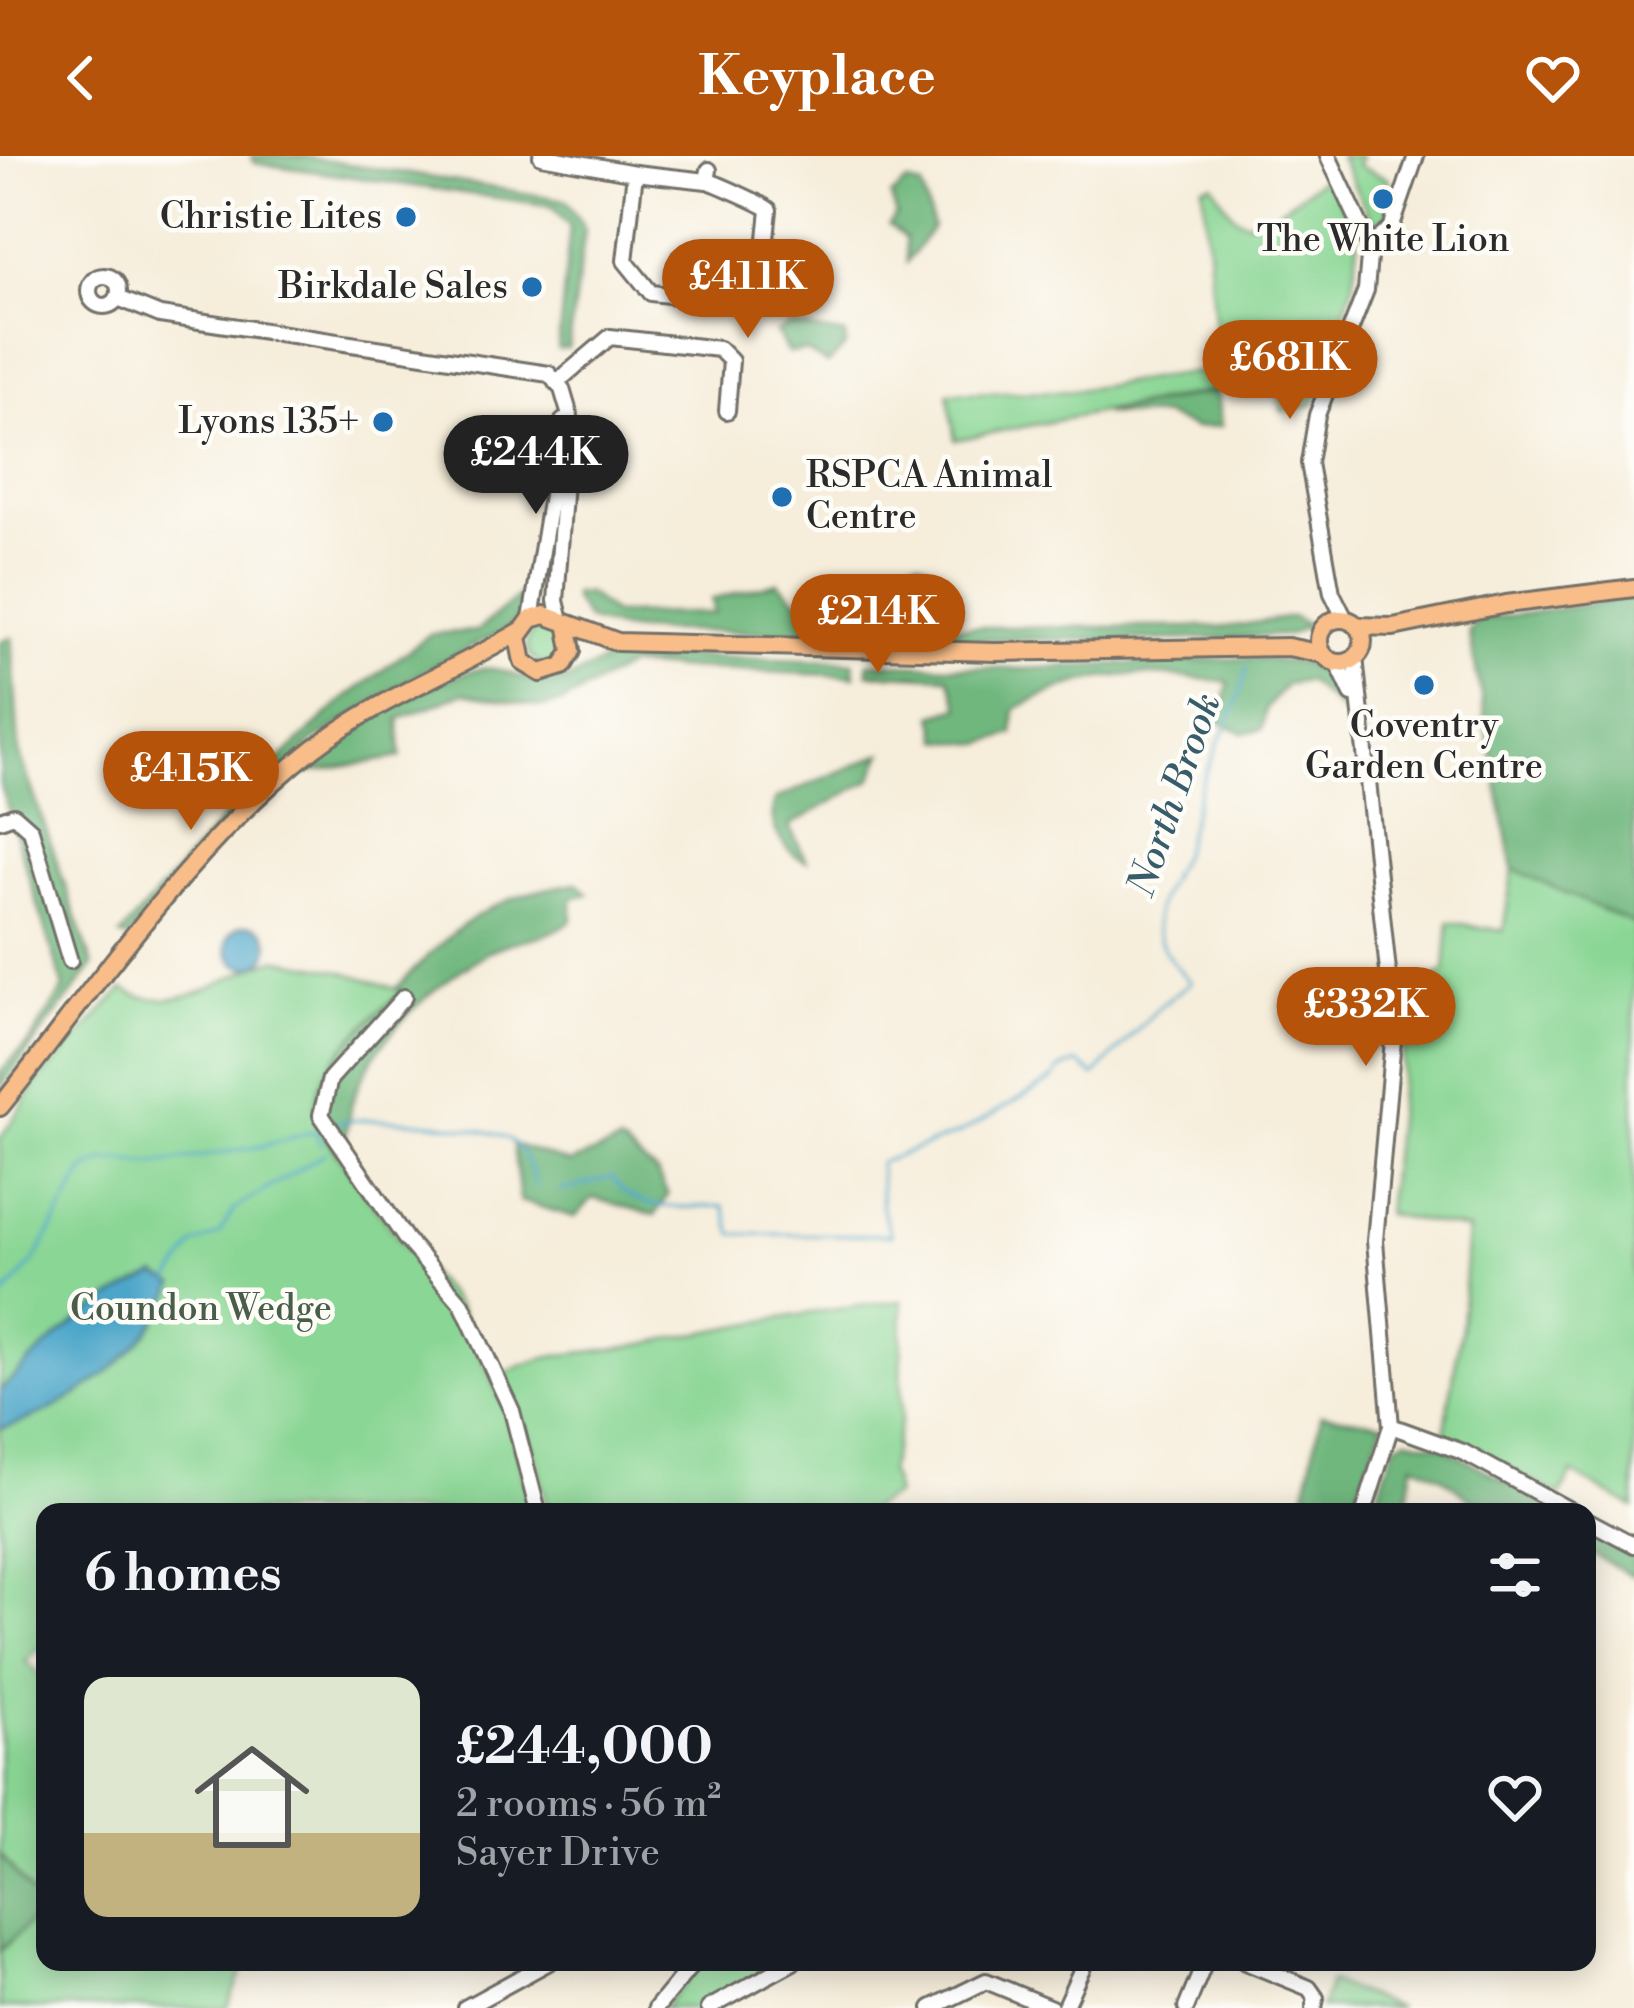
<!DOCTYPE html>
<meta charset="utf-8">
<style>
body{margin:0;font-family:"Libre Bodoni",serif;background:#242831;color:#f1f3f6;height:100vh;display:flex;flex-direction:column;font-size:45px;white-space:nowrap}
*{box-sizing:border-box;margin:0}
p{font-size:39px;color:#9ea1a6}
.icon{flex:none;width:66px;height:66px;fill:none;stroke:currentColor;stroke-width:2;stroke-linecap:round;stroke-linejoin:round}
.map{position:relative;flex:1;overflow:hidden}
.sheet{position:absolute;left:36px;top:1347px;width:1560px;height:468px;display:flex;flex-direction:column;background:#171b24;border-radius:24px;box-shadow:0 6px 30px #0003}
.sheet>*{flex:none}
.price{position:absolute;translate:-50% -102px;padding:0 27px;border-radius:42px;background:#b45309;color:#fff;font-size:39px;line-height:78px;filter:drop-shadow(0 3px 6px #0008)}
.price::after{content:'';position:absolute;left:50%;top:72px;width:36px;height:27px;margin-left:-18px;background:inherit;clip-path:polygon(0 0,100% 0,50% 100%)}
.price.selected{background:#222;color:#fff}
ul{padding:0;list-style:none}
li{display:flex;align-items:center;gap:36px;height:300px;padding:0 48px}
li+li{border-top:3px solid #363941}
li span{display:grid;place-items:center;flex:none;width:336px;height:240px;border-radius:24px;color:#555}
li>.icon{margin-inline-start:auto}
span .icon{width:144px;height:144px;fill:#fffc;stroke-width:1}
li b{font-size:51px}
h2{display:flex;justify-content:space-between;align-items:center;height:144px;padding:0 48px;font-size:51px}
header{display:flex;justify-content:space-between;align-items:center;height:156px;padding:0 48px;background:#b45309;color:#fff;font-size:54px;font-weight:700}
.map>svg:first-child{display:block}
.green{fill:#8ad694;stroke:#5a8060;stroke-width:3}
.forest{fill:#6fb77e;stroke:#4d7154;stroke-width:3}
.water{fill:#4ba6c9;stroke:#3b687a;stroke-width:3}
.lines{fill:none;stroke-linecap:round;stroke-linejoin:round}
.stream{stroke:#4ba6c9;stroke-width:3}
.minor-casing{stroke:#726f68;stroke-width:20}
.major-casing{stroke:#726f68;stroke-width:22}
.minor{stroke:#fff;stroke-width:14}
.major{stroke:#f8bd89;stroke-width:16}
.poi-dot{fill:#1f6fb2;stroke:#fdfcf7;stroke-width:4.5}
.labels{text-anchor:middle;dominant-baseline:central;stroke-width:9;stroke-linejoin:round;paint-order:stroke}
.poi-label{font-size:36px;fill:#2b2b2b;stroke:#fdfcf7;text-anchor:end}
.park-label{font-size:36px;fill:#485e4a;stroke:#fdfcf7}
.water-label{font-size:39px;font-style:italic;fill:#385c6a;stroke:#fdfcf7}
</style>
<header><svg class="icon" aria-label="back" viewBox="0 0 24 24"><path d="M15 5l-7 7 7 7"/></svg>Keyplace<svg class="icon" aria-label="heart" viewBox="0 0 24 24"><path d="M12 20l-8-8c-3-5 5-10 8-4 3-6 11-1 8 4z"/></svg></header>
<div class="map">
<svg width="1634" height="1852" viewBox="0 0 1634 1852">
<rect width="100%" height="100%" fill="#fdfcf7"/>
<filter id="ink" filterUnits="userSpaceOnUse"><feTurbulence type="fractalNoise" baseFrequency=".00833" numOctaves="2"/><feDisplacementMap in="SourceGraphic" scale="24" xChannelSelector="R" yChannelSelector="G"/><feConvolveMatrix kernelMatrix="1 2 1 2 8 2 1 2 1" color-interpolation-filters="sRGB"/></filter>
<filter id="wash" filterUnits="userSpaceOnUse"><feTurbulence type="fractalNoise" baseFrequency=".004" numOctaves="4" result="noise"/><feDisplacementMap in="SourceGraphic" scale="48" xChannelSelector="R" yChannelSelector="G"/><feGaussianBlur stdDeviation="2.7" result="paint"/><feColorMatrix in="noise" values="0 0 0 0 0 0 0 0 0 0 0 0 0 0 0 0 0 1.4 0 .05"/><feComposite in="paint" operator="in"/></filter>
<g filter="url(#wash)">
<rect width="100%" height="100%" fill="#f6edda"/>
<g class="green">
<polygon points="1339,0 1361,0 1357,10 1389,23 1387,29 1397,34 1383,68 1371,63"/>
<path d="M1329,19L1358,87L1353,130L1313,249L1282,255L1276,228L1241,229L955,284L948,237L1070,235L1218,213L1203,30L1213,28C1220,38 1227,53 1236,61C1262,81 1307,28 1329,19Z"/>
<circle cx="546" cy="489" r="19"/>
<polygon points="1513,713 1634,768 1634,1352 1572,1317 1560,1340 1444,1280 1461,1172 1468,1074 1386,1058 1405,877 1401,843 1445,815 1449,766 1503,775"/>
<path d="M276,803L342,815L403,835L375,859L332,991L401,1086L459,1151L507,1257L533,1356H45V1487L26,1505L45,1524V1806H246L227,1852H0V1795L43,1753L0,1698V983L41,922L123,833C178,863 224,818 276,803Z"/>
<path d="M902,1145L901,1263L889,1314L896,1339L863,1356H548L536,1301L505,1218C547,1193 591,1199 638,1189C726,1172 814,1154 902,1145Z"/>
<polygon points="702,1806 783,1806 700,1852 663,1852"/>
<polygon points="1330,1826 1399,1852 1321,1852"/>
</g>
<g class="forest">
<polygon points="251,0 300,0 567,44 585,74 568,192 558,193 570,70 553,50 255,7"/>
<polygon points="907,26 922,31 933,71 907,106 905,82 889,69 897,59 891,41"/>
<polygon points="790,169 845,179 846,189 828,208 805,195 788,197 776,177"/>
<polygon points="1217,235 1221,270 1194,272 1164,260 1104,258"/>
<polygon points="895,409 917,463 929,471 1227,471 1292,461 1308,469 1289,479 1161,484 834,482 824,471 818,439"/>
<polygon points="778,426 802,448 811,477 622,474 587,464 573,443 574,438 587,437 613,458 714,457 711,444"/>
<polygon points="522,437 518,460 507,472 413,521 312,586 128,782 120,780 246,636 341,546 430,478 477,475"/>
<polygon points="1634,442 1634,768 1513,713 1469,475 1478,464"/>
<polygon points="12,482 19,596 93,810 0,932 0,916 31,884 64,832 0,628 0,485"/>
<path d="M616,498L853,506L855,520L629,510L562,547L542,551L463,537L399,563L401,601L299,618C348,577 411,529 475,514C502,507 522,527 547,527C571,527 596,508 616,498Z"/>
<path d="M1249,502L1304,507L1330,521L1342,556L1307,525L1286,528L1266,553L1262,573L1244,577L1219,566L1229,526C1138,516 1100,510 1015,553L1013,578L982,588L940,584L934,559L960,551L949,521L868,517V507L1021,513Z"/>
<path d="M883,597L871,624L789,670L807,705C783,697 765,666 776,643Z"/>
<path d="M578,727L588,738L572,742V764C540,788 515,780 487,797C430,832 374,880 352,946C345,969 352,973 337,998C329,987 316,970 316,956C312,911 371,862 402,836L396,832C461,767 484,741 578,727Z"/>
<polygon points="620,987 657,1017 668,1039 655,1059 593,1042 575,1061 520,1045 513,988 570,1007"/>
<polygon points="1321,1258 1384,1267 1350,1356 1329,1356 1304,1344"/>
<polygon points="1406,1282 1440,1289 1561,1356 1487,1356 1441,1320 1413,1307 1406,1356 1372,1356 1395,1289"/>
<polygon points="1587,1370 1634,1396 1634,1421 1587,1395"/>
<polygon points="0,1698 43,1753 0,1795"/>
</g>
<g class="water">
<polygon points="918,404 934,412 939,424 912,434 903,429 896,410"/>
<circle cx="248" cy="790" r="21"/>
<path d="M156,1119L175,1128C149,1197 70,1254 0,1273V1235C48,1186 93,1146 156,1119Z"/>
</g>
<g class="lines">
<g class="stream">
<path d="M335,968C361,957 479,969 506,982C524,990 530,1013 536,1030"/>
<polyline points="315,978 322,989"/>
<path d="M561,1035L612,1021C635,1059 686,1051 724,1050L733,1078L891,1079L882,1053L879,1007L962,976L1053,923L1060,913L1079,907L1094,920L1158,852L1191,826C1174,810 1156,789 1156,764C1156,738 1175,718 1183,695C1190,674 1193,653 1200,632C1214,591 1239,554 1247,511"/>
<polyline points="170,1125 194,1089 219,1078 234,1053 326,997"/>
<polyline points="0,1145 35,1104 84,1015 106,1004 157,1008 263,990 326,972"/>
</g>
</g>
</g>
<g filter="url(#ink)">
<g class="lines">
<g class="minor-casing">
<g id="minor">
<path d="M541,0L635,17L625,105L651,137L759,149L769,54C765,49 714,26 707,25"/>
<polyline points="1328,0 1370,90 1366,134 1317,259 1309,307 1332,437 1345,463"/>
<polyline points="635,17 707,25 709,14"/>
<polyline points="1370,90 1391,73 1416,0"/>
<polyline points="680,102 690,104 685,140"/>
<circle cx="104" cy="135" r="15"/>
<polyline points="118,142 160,159 549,218 562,233 570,260 556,445 561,465"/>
<polyline points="557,226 610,181 719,193 731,205 727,255"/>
<polyline points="531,463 563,265"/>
<polyline points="1355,501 1394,873 1375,1085 1391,1270 1364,1356"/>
<polyline points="1337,506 1352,538"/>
<polyline points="0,664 14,659 31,674 70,805"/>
<polyline points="404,841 330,923 321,959 405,1082 462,1148 512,1255 538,1356"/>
<polyline points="1391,1270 1463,1296 1573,1356"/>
<polyline points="1587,1364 1634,1389"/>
<polyline points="1245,1806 1309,1832 1316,1842 1314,1852"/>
<polyline points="465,1852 549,1806"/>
<polyline points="656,1852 694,1806"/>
<polyline points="709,1852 793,1806"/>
<polyline points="931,1852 986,1825 1051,1852"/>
<polyline points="1064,1852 1085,1806"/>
<polyline points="1186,1852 1205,1806"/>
</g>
</g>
<g class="major-casing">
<g id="major">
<circle cx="1341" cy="485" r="22"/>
<polyline points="1357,470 1393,471 1506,448 1634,432"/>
<polyline points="568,472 572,495 563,510 541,517 523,506 518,481 531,463 545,459 618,486 995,496 1288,491 1323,498"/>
<path d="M0,951C95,832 193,686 314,592C378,543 452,516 521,475"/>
</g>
</g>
<use href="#minor" class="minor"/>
<use href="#major" class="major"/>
</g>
</g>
<g class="poi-dot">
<circle cx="1383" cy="43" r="12"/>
<circle cx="406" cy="61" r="12"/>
<circle cx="532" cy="131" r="12"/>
<circle cx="383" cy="266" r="12"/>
<circle cx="782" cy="341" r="12"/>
<circle cx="1424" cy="529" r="12"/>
</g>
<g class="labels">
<g class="poi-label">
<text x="382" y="61">Christie Lites</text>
<text x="1383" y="84" text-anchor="middle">The White Lion</text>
<text x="508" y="131">Birkdale Sales</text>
<text x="359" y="266">Lyons 135+</text>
<text x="806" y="320" text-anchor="start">RSPCA Animal<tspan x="806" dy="41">Centre</tspan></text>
<text x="1424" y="570" text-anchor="middle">Coventry<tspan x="1424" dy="41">Garden Centre</tspan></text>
</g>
<g class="park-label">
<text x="201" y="1153">Coundon Wedge</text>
</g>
<g class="water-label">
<text transform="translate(1175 639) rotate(-71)">North Brook</text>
</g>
</g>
</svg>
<b class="price" style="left:748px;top:185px">£411K</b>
<b class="price" style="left:1290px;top:266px">£681K</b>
<b class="price selected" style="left:536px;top:361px">£244K</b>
<b class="price" style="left:878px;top:520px">£214K</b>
<b class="price" style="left:191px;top:677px">£415K</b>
<b class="price" style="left:1366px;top:913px">£332K</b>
<section class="sheet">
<h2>6 homes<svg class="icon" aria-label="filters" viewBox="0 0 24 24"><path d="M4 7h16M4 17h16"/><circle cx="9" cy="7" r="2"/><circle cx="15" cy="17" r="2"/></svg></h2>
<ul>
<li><span style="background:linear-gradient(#dfe7d0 65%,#c2b280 0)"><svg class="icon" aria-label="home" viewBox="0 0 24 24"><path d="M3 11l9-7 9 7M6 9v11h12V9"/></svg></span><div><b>£244,000</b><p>2 rooms · 56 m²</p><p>Sayer Drive</p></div><svg class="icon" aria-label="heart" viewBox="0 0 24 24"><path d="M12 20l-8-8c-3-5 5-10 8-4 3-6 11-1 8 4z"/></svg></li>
</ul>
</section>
</div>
